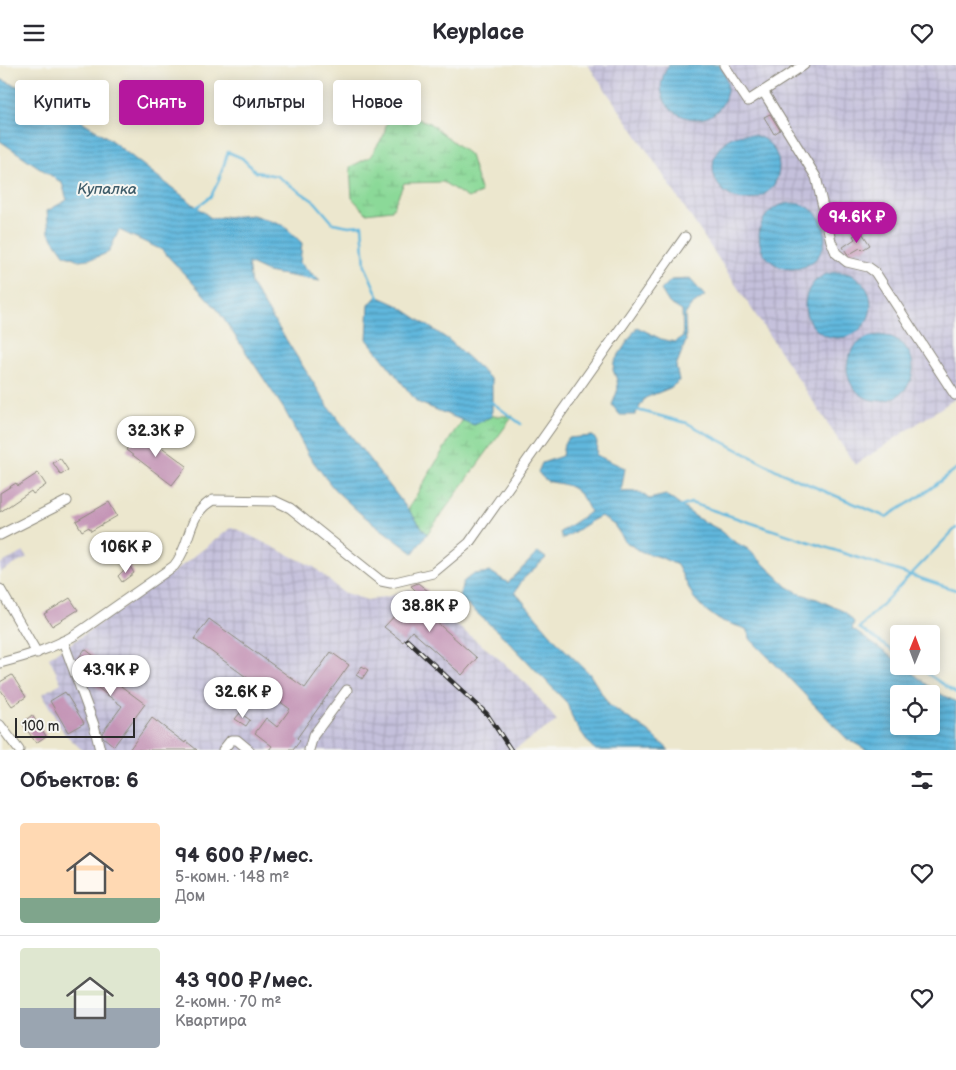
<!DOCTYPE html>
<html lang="ru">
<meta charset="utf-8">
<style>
body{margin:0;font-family:"Balsamiq Sans",sans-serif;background:#f7f7f7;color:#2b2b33;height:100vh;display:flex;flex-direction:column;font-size:19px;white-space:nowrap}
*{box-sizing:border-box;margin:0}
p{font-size:16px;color:#7c7c81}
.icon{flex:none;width:28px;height:28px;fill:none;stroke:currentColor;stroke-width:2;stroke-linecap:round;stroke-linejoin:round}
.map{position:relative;height:685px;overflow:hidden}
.sheet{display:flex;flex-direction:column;background:#fff;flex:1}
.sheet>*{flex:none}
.banner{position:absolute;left:15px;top:15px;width:500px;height:45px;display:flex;gap:10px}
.needle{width:32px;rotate:1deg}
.tools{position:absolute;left:890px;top:560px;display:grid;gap:10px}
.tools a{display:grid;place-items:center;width:50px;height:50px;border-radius:5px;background:#fff;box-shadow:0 2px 12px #0003;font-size:25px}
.scale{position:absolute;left:15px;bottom:12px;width:120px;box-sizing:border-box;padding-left:5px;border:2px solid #2b2b2b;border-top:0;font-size:14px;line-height:18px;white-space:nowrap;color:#2b2b2b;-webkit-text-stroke:4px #f6f6f2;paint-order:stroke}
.price{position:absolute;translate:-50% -42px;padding:0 11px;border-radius:18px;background:#fff;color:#222;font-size:16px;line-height:32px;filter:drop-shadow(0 1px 2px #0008)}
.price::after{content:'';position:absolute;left:50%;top:30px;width:15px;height:11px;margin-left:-8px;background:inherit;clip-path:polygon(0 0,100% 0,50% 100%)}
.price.on{background:#b5179e;color:#fff}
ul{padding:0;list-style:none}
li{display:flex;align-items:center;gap:15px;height:125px;padding:0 20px}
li+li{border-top:1px solid #e1e1e2}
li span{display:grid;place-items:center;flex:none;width:140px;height:100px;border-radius:5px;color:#555}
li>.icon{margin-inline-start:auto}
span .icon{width:60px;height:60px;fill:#fffc;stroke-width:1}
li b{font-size:21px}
h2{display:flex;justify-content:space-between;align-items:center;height:60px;padding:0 20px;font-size:21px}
.chip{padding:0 18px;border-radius:5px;background:#fff;box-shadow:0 2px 12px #0003;font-size:18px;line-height:45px}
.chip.on{background:#b5179e;color:#fff}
header{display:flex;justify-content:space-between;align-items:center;height:65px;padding:0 20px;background:#fff;font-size:22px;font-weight:700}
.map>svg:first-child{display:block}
.industrial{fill:url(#industrial-grid)}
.wetland{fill:url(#wetland-marsh);stroke:#5b8262}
.water{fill:url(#water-rules);stroke:#467184;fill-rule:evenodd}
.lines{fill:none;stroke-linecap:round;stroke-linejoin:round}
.stream{stroke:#60b7dd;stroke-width:2.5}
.building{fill:#c494b6}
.minor-casing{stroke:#8c897c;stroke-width:11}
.minor{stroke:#fff;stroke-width:9}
.rail-casing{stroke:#2b2b2b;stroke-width:4.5}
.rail{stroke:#f6f6f2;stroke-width:2.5;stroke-dasharray:8;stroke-linecap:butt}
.labels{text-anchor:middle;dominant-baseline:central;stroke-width:4;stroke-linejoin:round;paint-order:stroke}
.water-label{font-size:15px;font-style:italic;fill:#3e5c69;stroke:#f6f6f2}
</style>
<header><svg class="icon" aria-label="menu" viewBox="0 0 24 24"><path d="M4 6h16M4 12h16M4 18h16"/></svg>Keyplace<svg class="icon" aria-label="heart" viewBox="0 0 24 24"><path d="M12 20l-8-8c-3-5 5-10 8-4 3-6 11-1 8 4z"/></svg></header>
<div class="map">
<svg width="956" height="685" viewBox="0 0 956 685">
<defs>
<pattern id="industrial-grid" width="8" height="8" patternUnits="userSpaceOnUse" patternTransform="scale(1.25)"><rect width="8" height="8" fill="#c4c0db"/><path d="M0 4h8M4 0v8" fill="none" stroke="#a9a5bc"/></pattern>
<pattern id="wetland-marsh" width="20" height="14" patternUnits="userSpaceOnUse" patternTransform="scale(1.25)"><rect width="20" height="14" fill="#8bd998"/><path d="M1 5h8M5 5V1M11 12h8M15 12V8" fill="none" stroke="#78ba83"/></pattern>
<pattern id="water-rules" width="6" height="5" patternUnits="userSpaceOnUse" patternTransform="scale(1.25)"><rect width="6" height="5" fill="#60b7dd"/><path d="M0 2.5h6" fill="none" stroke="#4f95b3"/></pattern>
</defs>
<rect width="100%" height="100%" fill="#f6f6f2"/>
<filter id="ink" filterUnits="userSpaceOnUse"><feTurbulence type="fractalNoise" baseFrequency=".02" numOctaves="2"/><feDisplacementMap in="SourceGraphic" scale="10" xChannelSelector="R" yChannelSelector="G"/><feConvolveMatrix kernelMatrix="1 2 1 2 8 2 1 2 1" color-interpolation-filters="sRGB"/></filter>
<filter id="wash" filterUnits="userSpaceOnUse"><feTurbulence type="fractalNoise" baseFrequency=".0096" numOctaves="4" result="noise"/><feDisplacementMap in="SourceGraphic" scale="20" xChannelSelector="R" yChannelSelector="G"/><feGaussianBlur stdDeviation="1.12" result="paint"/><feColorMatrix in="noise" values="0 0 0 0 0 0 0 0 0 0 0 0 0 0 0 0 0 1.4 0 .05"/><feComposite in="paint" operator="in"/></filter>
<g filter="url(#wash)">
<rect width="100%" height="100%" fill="#ece7ce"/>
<g class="industrial">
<polygon points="588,0 956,0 956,333 855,400 632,63"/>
<polygon points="232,462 314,502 342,527 367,535 390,531 410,524 497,592 530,622 557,656 513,685 82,685 64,668 42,629 61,618 49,592 76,575 179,503"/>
<polygon points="24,487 27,493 0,507 0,499"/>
</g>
<g class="wetland">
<polygon points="399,49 428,57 470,90 481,128 468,133 443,117 404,118 392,145 366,148 352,133 350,102 370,92 384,70 386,59"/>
<polygon points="492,351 513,351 427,469 408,444 454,367 463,355 474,360"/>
</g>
<g class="water">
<path d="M669,0H719C726,9 729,19 726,30C713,78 637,46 669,0Z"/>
<polygon points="0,14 46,33 108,73 211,153 253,150 283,160 302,178 300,198 320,216 267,207 248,198 251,219 328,341 427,469 413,488 361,449 334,424 309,391 284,344 217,244 162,185 119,165 109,187 95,193 79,195 64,189 49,168 47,146 67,135 62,118 0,76"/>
<circle cx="746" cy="102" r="33"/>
<circle cx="792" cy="171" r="33"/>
<circle cx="838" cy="240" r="33"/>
<polygon points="690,214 705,231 691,241 685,250 686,276 676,301 679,316 670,323 645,333 635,350 620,350 612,340 618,324 617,315 613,305 614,297 637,262 661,274 675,277 683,272 682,246 669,238 661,225 671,215"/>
<polygon points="377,231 397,240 449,275 492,315 492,351 474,360 417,337 367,274 369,240"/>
<circle cx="880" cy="303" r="33"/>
<path d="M593,371L597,377L596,390L625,403L621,427C633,426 640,426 649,434L666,430L699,454L720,465L735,477L748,484L788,522L801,529L817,534L845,547L854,557L852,564L899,597V601H904L935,626L956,637V685H867L847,674L781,605L751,575L746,564L719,555L704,544L694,533L677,500L662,493L639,486L625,476L614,460L601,451C587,457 576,467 562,474L560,467L590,447C585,434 577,422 562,419C549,416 547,419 538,407L542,398L562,391L564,379L568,373ZM899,629H931V661H899Z"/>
<polygon points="538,487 546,493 523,514 515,527 559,579 589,608 609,640 649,667 669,685 596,685 591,681 574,657 567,638 507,575 459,532 463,517 473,509 491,507 508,518"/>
</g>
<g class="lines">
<g class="stream">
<polyline points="197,142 211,131 219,115 228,87 242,93 256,107 277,111 315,137 333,158 349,161 362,160 365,201 379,233"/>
<polyline points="490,336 521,359"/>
<polyline points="637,345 687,358 784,409 886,452 922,430 956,404"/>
<polyline points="680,442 691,438 956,525"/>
<polyline points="899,590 859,563 956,463"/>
<polyline points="916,601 956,628"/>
</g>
</g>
<g id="blocks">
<g class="building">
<polygon points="770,49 780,65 774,69 764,52"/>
<polygon points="861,166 870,180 862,185 860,183 848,190 843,182 855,174 853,171"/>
<polygon points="140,366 187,401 172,420 126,385"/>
<polygon points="60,393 68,405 61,410 53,398"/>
<polygon points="38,408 46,420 33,429 31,426 0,447 0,428 16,418 18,421"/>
<polygon points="109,437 117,451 91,466 89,462 82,466 76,456"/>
<polygon points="129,500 134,508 122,517 118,511"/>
<polygon points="418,518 428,526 416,539 477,593 462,610 412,566 403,577 384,562 417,527 411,521"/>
<polygon points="70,533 78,545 52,561 44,549"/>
<polygon points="209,554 305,623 331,587 349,600 297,673 300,676 293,685 269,685 272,681 255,668 266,653 277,662 290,644 194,574"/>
<polygon points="85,584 103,598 98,604 145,639 114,681 103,672 102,668 122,641 82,611 80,603 81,601 77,595"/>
<polygon points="362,601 368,605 362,614 356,610"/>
<polygon points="12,610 26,632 12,641 0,624 0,617"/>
<polygon points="65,627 84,658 68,667 50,636"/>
<polygon points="240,648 250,655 246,661 235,654"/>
<polygon points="32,650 46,671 36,678 22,658"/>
<polygon points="152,653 185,678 186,676 197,685 129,685"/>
</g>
</g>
</g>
<g filter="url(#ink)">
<use href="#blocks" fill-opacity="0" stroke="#8c897c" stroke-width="1"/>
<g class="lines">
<g class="minor-casing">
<g id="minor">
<polyline points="724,0 748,36 804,0"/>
<polyline points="763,26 816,112 831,176 836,188 847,197 868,202 875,207 955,330"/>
<polyline points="0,470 67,436"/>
<polyline points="0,524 37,588"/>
<polyline points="63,576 94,660 100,685"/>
<path d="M0,598C27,591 51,584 75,570L174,501C192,480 186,449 213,435L275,436L290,443L381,516L391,518L433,508L469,478L685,172"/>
<polyline points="0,660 19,685"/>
<polyline points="223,685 231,675 237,675 249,685"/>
<polyline points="309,685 313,671 347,625"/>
</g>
</g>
<use href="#minor" class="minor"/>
<g class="rail-casing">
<polyline id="rail" points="407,575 487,649 511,685"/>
</g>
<use href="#rail" class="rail"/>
</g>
</g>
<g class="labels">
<g class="water-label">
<text x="107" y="124">Купалка</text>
</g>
</g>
</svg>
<div class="tools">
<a><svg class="needle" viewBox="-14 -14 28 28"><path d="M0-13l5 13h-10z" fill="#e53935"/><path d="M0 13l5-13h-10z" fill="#7c7c81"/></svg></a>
<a><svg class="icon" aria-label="locate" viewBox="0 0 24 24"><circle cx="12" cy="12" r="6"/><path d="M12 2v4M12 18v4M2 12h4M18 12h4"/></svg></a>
</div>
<div class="scale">100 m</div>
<b class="price on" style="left:857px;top:179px">94.6K ₽</b>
<b class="price" style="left:156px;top:393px">32.3K ₽</b>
<b class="price" style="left:126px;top:509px">106K ₽</b>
<b class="price" style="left:430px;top:568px">38.8K ₽</b>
<b class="price" style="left:111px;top:632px">43.9K ₽</b>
<b class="price" style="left:243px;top:654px">32.6K ₽</b>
<div class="banner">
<a class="chip">Купить</a>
<a class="chip on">Снять</a>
<a class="chip">Фильтры</a>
<a class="chip">Новое</a>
</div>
</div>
<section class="sheet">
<h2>Объектов: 6<svg class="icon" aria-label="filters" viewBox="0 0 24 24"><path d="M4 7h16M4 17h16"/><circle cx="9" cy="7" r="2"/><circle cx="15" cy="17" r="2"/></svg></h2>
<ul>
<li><span style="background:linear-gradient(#ffd9b3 75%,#7fa58c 0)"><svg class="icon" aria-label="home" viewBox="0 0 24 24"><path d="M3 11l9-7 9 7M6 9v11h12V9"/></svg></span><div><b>94 600 ₽/мес.</b><p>5-комн. · 148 m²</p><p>Дом</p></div><svg class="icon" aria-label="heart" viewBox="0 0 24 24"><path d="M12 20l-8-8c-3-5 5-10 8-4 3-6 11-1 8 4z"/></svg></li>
<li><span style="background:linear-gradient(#dfe7d0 60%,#9aa5b1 0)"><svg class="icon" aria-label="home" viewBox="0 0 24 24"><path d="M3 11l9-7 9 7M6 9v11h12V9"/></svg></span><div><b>43 900 ₽/мес.</b><p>2-комн. · 70 m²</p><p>Квартира</p></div><svg class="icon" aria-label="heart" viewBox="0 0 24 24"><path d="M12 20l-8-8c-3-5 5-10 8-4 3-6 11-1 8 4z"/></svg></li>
</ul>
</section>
